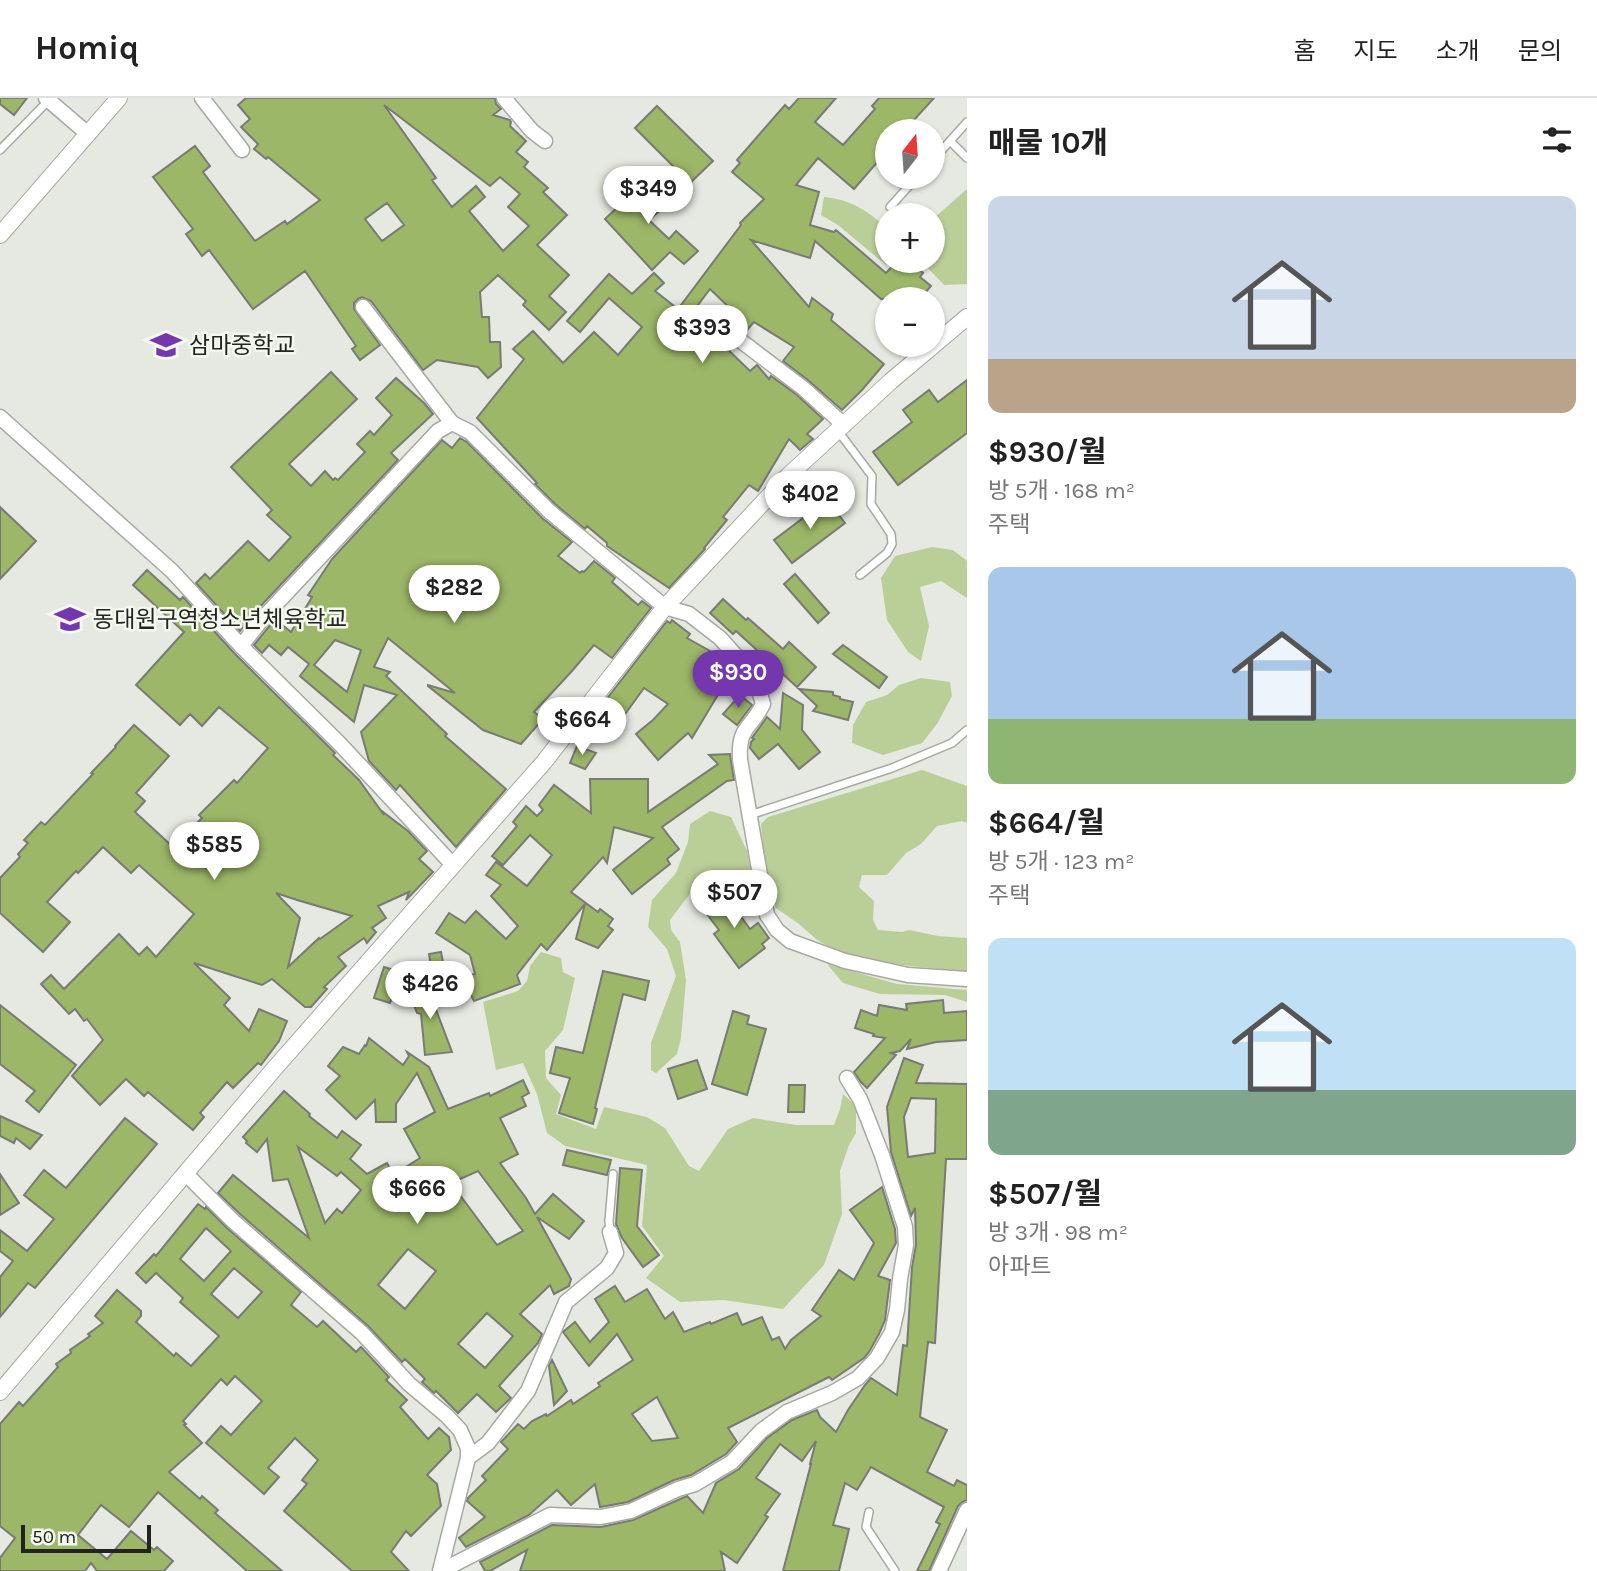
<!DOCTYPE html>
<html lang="ko">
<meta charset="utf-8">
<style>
body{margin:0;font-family:Karla,"Noto Sans KR",sans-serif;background:#f2f2f2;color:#222;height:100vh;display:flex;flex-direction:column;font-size:26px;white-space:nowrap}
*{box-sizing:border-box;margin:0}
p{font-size:23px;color:#767676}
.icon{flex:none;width:38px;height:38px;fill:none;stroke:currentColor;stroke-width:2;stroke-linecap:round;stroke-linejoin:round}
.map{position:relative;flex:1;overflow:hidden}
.side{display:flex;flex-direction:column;background:#fff;width:630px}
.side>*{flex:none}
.needle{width:46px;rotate:17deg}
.tools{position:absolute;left:875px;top:21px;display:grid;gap:14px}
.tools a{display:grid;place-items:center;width:70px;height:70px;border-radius:50%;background:#fff;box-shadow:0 2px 5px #0004;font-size:35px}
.scale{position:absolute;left:21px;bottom:18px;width:130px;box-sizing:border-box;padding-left:7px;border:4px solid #232421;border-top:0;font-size:19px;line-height:24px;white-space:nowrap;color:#232421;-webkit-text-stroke:5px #f3f7ee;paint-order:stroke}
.price{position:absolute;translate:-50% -60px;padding:0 16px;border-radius:24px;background:#fff;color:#222;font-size:23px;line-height:46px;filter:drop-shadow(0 2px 4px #0008)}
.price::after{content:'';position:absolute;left:50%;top:42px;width:21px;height:16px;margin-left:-10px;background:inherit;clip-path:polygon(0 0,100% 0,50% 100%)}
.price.active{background:#7537ad;color:#fff}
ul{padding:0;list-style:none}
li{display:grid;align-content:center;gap:14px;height:371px;padding:0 21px}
li span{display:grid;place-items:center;height:217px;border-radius:14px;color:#555}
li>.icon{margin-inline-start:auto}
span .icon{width:126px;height:126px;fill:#fffc;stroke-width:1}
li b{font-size:30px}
h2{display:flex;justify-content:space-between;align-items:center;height:84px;padding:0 21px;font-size:30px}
header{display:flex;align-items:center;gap:42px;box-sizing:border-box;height:98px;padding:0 35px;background:#fff;border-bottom:2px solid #e0e0e0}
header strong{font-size:33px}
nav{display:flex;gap:38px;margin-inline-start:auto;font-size:24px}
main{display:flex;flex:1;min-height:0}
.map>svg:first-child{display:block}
.green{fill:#bace98}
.building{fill:#9cb768;stroke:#787b74;stroke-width:2;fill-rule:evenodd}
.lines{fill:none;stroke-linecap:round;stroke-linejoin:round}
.service-casing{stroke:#a5a9a1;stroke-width:10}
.minor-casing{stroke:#a5a9a1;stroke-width:17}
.tertiary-casing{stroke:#a5a9a1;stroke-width:18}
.service{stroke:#fff;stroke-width:7}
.minor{stroke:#fff;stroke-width:14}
.tertiary{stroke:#fff;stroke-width:16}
.labels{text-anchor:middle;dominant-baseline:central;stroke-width:5;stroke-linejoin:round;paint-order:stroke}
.poi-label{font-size:23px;fill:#232421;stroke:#f3f7ee;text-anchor:start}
</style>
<header>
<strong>Homiq</strong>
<nav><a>홈</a><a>지도</a><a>소개</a><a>문의</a></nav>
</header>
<main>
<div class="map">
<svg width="967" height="1473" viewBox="0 0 967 1473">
<rect width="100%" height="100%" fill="#e6e9e1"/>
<g class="green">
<polygon points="967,91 967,186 944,187 921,163 933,163 933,121"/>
<path d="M824,99C850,101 868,113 887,130V163H892L886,167L838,127L821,117Z"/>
<polygon points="932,449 953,452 967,463 967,500 941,483 920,489 929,528 921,563 908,554 887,522 881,480 895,458"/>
<polygon points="921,580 950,584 952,598 937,626 922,645 883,657 852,645 853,627 866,604 887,597 899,587"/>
<polygon points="922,672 967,688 967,725 962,723 937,728 921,746 906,755 887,777 862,777 859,789 874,803 873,822 878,832 902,834 909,832 938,838 967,840 967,874 883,865 841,856 816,841 799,826 776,810 766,784 761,726 768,719"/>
<polygon points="710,713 731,719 747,753 757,807 746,802 737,781 723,772 708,779 689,797 670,822 671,832 680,844 686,882 681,940 677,956 656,975 651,972 651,945 676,878 667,851 648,829 652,802 676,775 688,744 690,726"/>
<polygon points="541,854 561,860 563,874 575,880 563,932 545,953 546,980 561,997 556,1016 596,1031 604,1009 647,1019 665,1030 689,1068 699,1073 728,1031 753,1020 796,1027 834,1027 840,1011 843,996 856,1008 856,1035 849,1047 840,1073 842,1116 824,1167 783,1211 724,1202 680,1204 646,1180 664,1158 642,1128 647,1067 565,1048 547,1035 537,996 523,965 496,972 483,904 518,893 527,883 530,868"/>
<polygon points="827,866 897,886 967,892 967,904 945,897 880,896 843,885"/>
</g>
<g class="building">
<polygon points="0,0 27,0 14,17 0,6"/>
<path d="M246,0H495L496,6L501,11L493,17L510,22L511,24L510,28L526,43L516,54L528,64L524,69L548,90L543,94L567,117L537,147L569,177L549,198L566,214L549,232L523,207L526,203L498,177L480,194L482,219H489L490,244H500L501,269L488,280L478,269L437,262L423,272L371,203L362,199L358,201L354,205V211L380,247L360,262L352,251L356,248L305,173L253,211L209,152L202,158L186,136L193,131L153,79L195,48L210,68L203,74L255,143L285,123L287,126L320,102L268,59L266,61L254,51L258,46L241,29L250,21L238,7ZM384,7L490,88L500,79L520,96L508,109L529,128L503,153L469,113L485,99L476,88L452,109L432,82L436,80ZM387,105L404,127L382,143L365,121Z"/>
<polygon points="799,0 836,0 815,24 843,47 875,11 872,8 879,0 934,0 904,33 887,33 887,53 854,91 818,60 796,87 819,94 810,127 834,134 836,132 886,175 897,163 909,163 923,175 920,179 931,188 920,201 881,201 815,143 810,160 751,142 809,209 812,200 833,216 831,222 884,266 862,292 842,312 809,283 783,263 794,249 754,224 747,232 732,218 735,215 710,191 689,219 694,223 693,224 718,248 721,245 750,273 757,267 769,281 771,278 797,297 823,321 807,336 813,341 800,352 789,341 758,393 749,387 723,419 727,422 704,450 705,451 669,490 607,448 607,445 587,428 585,431 555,406 535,386 537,385 477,320 524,261 513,251 533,233 563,265 594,234 618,257 642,229 609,200 580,234 567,223 609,176 632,196 654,175 664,185 655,193 678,211 741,127 740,125 764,101 732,74 740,65 737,62 785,7 789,11"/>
<polygon points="657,8 713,63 690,85 635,30"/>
<polygon points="642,74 670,104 649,122 669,141 676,133 698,153 684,166 670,154 652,172 605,121 637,91 631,85"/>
<polygon points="331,274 357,301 289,366 311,388 325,373 333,382 335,380 338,382 365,354 357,346 370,333 374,337 392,317 376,300 396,280 424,305 433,316 391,355 398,362 256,513 240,533 196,485 205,476 210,481 248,443 269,463 291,439 267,417 272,412 231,369"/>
<polygon points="967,282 967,335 898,387 873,354 912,324 903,312 929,292 938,304"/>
<path d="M460,340L467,344L542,420L572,444L558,458L580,475L582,473L584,474L594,463L615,480L612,484L638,507L642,503L651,510L612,560L594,547L572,573L534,614L543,621L521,646L483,632L428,588V587L455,595L388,540L374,569L390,574L386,578L447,636L445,638L506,691L456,749L400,687L396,692L369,663L361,634L397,597L364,587L354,624L300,578L309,566L288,549L281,557L269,547L262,555L254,547L275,521L291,534L312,499L308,497L332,461L442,342L452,350ZM335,542L361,552L347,594L314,567Z"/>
<polygon points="827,402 845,425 792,465 774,442"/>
<polygon points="0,409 36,443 0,481"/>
<path d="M147,472L180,502L183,499L234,555L332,652L335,655L333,657L359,682L384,717L383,714L408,733L427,753L419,761L433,774L406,802L409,794L378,808L386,820L372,830L376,834L367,845L364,840L338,859L346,868L324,889L327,891L311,909H305L272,881L262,887L194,865L230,900L224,907L249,933L259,911L287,923L279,943L261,967L258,965L233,990L227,984L200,1015L204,1019L193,1032L148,994L144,998L126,981L100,1007L72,978L103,942L87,921L84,923L75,911L69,916L41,886L51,877L64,891L119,836L139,857L147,849L156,859L194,816L139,767L131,775L103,749L78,775L76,773L47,804L70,824L43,854L0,815V780L20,759L18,756L28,745L24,742L41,724L45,727L93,676L91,675L116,649L115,648L134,627L169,658L136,695L145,703L135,714L173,749L202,720L199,717L234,682L237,685L268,650L219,609L202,628L190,616L180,627L136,587L184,534L133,487ZM276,795L297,802L352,818L320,841L319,840L288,869L300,820Z"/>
<polygon points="795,476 829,515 818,525 784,486"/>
<polygon points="723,501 746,522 748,520 783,551 789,544 816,569 797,589 736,533 733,536 710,515"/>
<polygon points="672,522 690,536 687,540 719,558 734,570 692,640 688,635 658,662 636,636 653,622 668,606 644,590 612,634 592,620 667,523 670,525"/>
<polygon points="843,547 887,579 879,590 833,556"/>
<polygon points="799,591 833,594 833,597 840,599 840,601 853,604 848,622 813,613 817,608"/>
<polygon points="783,595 803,607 802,632 820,654 799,671 778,646 759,661 750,650 751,644 754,641 752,640 767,619 780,631"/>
<polygon points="740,597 752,607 737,627 723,616"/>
<polygon points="577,648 596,655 585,671 570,665"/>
<polygon points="730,656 734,682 727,683 662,729 679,751 667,761 670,766 632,796 613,772 653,740 614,729 607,765 603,759 571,794 598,814 600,811 613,821 608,828 613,832 598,850 576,841 585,806 547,852 541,846 517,877 520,886 474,903 469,893 460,897 456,880 475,876 470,857 436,835 449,815 465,825 476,813 506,841 518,828 491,798 501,787 486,777 496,764 527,788 552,757 530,737 503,767 492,758 517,728 513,724 526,708 537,718 543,712 539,707 554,687 591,715 590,681 648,681 648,714 718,666 709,657"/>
<polygon points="721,791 750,831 758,825 769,840 762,846 765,850 739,870 714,836 719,832 700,807"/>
<polygon points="441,854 446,879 433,881 429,856"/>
<polygon points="384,869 400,874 390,905 374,900"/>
<polygon points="603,873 649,883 645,902 623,896 595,1010 597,1011 593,1026 559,1015 570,980 550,975 556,949 583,955"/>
<polygon points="426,884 435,909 452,954 425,957 421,916 417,915 408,890"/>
<polygon points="943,902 944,915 967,913 967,942 936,944 907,951 911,941 900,953 891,955 896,957 867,990 861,984 854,974 885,940 873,938 874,936 855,930 861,912 877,918 879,907 907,912 906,906"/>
<polygon points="0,907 76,967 39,1014 26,1003 35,993 0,966"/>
<polygon points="733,913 749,918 747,926 766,931 747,997 712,986"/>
<path d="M369,940L403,967L409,958L407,954L429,969L448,1011L489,995L490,998L523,982L529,995L522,999L526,1008L500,1020L518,1056L500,1065L526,1100L535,1116L553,1096L584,1123L569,1141L537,1119L571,1181L569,1188L554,1196L550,1187L520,1216L542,1236L538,1245L499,1288L511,1300L496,1314L477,1296L458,1315L436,1293L434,1295L422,1284L425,1281L405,1261L402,1264L368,1228L240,1116L218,1095L233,1077L309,1140L288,1081L273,1083L267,1041L257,1054L246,1045L247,1043L243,1039L284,993L310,1016L309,1018L337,1040L342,1033L361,1047L350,1061L367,1076L387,1065L393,1077L420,1060L404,1031L435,1014L417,975L396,1006V1024H376L375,1002L356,1021L326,992L340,978L328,968L343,949L359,956L365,947L366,948ZM298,1049L337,1078L341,1074L361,1092L342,1115L337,1111L325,1125ZM478,1073L523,1133L497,1147L451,1085ZM408,1151L436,1173L405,1211L378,1187ZM487,1215L513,1238L485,1270L458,1246Z"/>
<path d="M904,960L923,967L916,985L967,986V1061H946L935,1245L928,1244L920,1319L947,1332L927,1374L954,1388L957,1382L967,1387V1402L962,1404L958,1408L929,1473H917L940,1426L936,1424L944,1409L871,1369L857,1392L845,1385L833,1427L849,1431L839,1473H783L811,1366H810L816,1343L802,1363L780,1346L756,1380L780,1396L765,1417L768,1419L737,1465L721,1454L725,1473H520L527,1452L490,1473H485L480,1464L552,1427L601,1429L633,1422L687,1398L703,1415L716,1385L739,1371L767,1340L792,1322L817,1312L820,1319L836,1334L848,1312L865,1287L871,1280L897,1297L903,1247L907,1248L912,1169L916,1147L915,1110L911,1118L891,1054L887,1009ZM911,1000L936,1001L935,1055L908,1059L904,1019Z"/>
<polygon points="697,962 707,991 678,1001 668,971"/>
<polygon points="789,987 805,987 804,1014 788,1014"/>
<polygon points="0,1018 11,1023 42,1037 30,1051 16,1040 14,1045 0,1038"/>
<polygon points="125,1020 157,1046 35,1190 28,1185 0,1219 0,1179 13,1163 0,1153 0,1132 27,1153 54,1121 24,1097 44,1072 66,1090"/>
<polygon points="567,1052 611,1062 607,1077 563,1067"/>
<polygon points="620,1070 642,1072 637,1128 659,1157 643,1169 622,1140 616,1126"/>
<polygon points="0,1076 19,1105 0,1117"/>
<path d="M882,1089L895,1131L896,1145L878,1178L890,1182L885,1222L879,1236L869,1254L864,1260L832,1282L829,1279L728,1330L737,1344L726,1356L691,1377L674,1382L628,1404L600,1409L595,1386L571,1407L557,1392L529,1417L466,1449L459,1440L485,1419L467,1403L468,1400L486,1382L482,1378L508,1351L501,1344L518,1326L524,1331L532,1323L546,1316L547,1318L571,1302L573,1306L600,1288L598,1285L633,1262L617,1236L589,1268L563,1234L575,1224L590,1244L609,1224L595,1201L615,1188L625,1204L647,1191L665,1221L673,1214L684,1234L710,1224L711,1226L737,1215L742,1227L762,1219L772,1242L779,1239L785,1251L791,1242L821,1218L812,1212L839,1172L854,1182L874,1145L850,1112ZM657,1299L678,1340L652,1343L632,1316Z"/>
<path d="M198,1106L205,1111L206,1109L227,1130L301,1194L291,1207L317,1229L323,1223L356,1254L361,1249L389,1279L386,1282L407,1302L400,1309L428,1341L439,1330L449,1339L451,1352L427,1377L437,1386L441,1408L411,1438L406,1433L391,1454L409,1473H352L284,1413L307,1386L302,1382L318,1362L295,1340L268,1370L279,1379L264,1396L206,1345L221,1328L231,1337L262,1303L235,1278L227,1287L221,1281L183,1323L186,1326L184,1327L202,1345L169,1374L200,1401L202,1398L218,1412L215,1415L282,1473H247L158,1394L129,1429L101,1407L78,1437L107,1461L131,1433L154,1452L157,1449L173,1463L164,1473H97L91,1465L85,1473H0V1460L15,1440L0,1428V1326L19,1304L23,1308L58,1269L56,1266L71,1255L70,1252L90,1238L88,1236L103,1225L95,1218L117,1192L141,1213V1218L136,1224L174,1258L176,1255L191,1268L219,1238L180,1204L183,1200L156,1175L146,1185L136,1175L154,1156L156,1158ZM206,1130L231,1153L204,1183L180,1161ZM234,1170L262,1194L238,1220L211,1196Z"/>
<polygon points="552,1262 567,1293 554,1307 549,1268"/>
</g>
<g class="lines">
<g class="service-casing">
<g id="service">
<polyline points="950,43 967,60"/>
<polyline points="0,52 49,2"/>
<polyline points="933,62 967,24"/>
<polyline points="890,109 917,79"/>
<polyline points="838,333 872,378 871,406 891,436 892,446 887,455 860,477"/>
<polyline points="750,717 892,670 952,645 967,632"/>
<polyline points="610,1134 609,1123 613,1076"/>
<polyline points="869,1414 866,1429 895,1473"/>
</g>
</g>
<g class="minor-casing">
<g id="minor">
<polyline points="46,0 88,36"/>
<polyline points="202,0 242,52"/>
<polyline points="504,0 532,33 545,43"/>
<polyline points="363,209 452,325"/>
<polyline points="712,221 803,290 844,327"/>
<polyline points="0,319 172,473 241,548 339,645 452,766"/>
<path d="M241,548L263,520L438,333L452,325L470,334L549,413L665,509L689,516L720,540L746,569L758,589L763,606C751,632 738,627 740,662L767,817L777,832L790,843L845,863L908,877L967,881"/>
<polyline points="185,1075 233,1123 362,1235 409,1286 447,1318 460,1332 468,1350 468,1360 440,1473"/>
<polyline points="468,1360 488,1345 528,1293 566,1204 607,1170 616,1155 610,1134"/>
<polyline points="441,1473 550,1417 601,1419 631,1413 678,1391 695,1386 732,1364 761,1333 787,1314 832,1295 858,1280 877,1260 892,1234 897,1212 900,1181 906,1147 905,1129 882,1057 860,1001 847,980"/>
<polyline points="939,1473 967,1412"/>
</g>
</g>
<g class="tertiary-casing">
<g id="tertiary">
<polyline points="0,137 119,0"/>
<polyline points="0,1294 274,971 544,664 665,509 788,378 891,283 967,219"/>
</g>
</g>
<use href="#service" class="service"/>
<use href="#minor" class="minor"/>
<use href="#tertiary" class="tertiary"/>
</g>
<defs>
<g id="school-bare" transform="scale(2.415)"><path d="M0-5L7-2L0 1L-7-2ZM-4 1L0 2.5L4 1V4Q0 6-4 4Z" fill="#7537ad" stroke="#f3f7ee" stroke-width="2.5" paint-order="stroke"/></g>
</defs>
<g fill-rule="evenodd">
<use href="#school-bare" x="166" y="247"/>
<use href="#school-bare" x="70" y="521"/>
</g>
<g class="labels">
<g class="poi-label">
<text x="189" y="247">삼마중학교</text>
<text x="93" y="521">동대원구역청소년체육학교</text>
</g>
</g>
</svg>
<div class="tools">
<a><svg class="needle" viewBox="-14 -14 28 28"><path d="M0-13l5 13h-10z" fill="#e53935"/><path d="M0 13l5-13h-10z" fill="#767676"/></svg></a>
<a>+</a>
<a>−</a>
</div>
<div class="scale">50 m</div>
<b class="price" style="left:648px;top:128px">$349</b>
<b class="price" style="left:702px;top:267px">$393</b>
<b class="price" style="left:810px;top:433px">$402</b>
<b class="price" style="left:454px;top:527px">$282</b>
<b class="price active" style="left:738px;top:612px">$930</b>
<b class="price" style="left:582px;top:659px">$664</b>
<b class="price" style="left:214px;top:784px">$585</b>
<b class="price" style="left:734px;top:832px">$507</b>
<b class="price" style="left:430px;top:923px">$426</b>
<b class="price" style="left:417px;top:1128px">$666</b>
</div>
<section class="side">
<h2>매물 10개<svg class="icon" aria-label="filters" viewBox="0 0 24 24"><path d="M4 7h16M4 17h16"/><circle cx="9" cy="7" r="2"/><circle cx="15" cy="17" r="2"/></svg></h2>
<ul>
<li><span style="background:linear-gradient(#c9d6e8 75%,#b9a48a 0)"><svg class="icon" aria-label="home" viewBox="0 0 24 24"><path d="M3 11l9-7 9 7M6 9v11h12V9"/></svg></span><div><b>$930/월</b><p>방 5개 · 168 m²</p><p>주택</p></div></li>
<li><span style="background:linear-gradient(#a9c7e8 70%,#8fb573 0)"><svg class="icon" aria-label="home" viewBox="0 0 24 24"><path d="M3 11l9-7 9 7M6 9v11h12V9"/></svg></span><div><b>$664/월</b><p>방 5개 · 123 m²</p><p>주택</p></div></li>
<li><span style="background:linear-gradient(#bfe0f5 70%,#7fa58c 0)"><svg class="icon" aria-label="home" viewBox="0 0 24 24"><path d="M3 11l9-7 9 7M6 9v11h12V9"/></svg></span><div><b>$507/월</b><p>방 3개 · 98 m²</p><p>아파트</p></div></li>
</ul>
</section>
</main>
